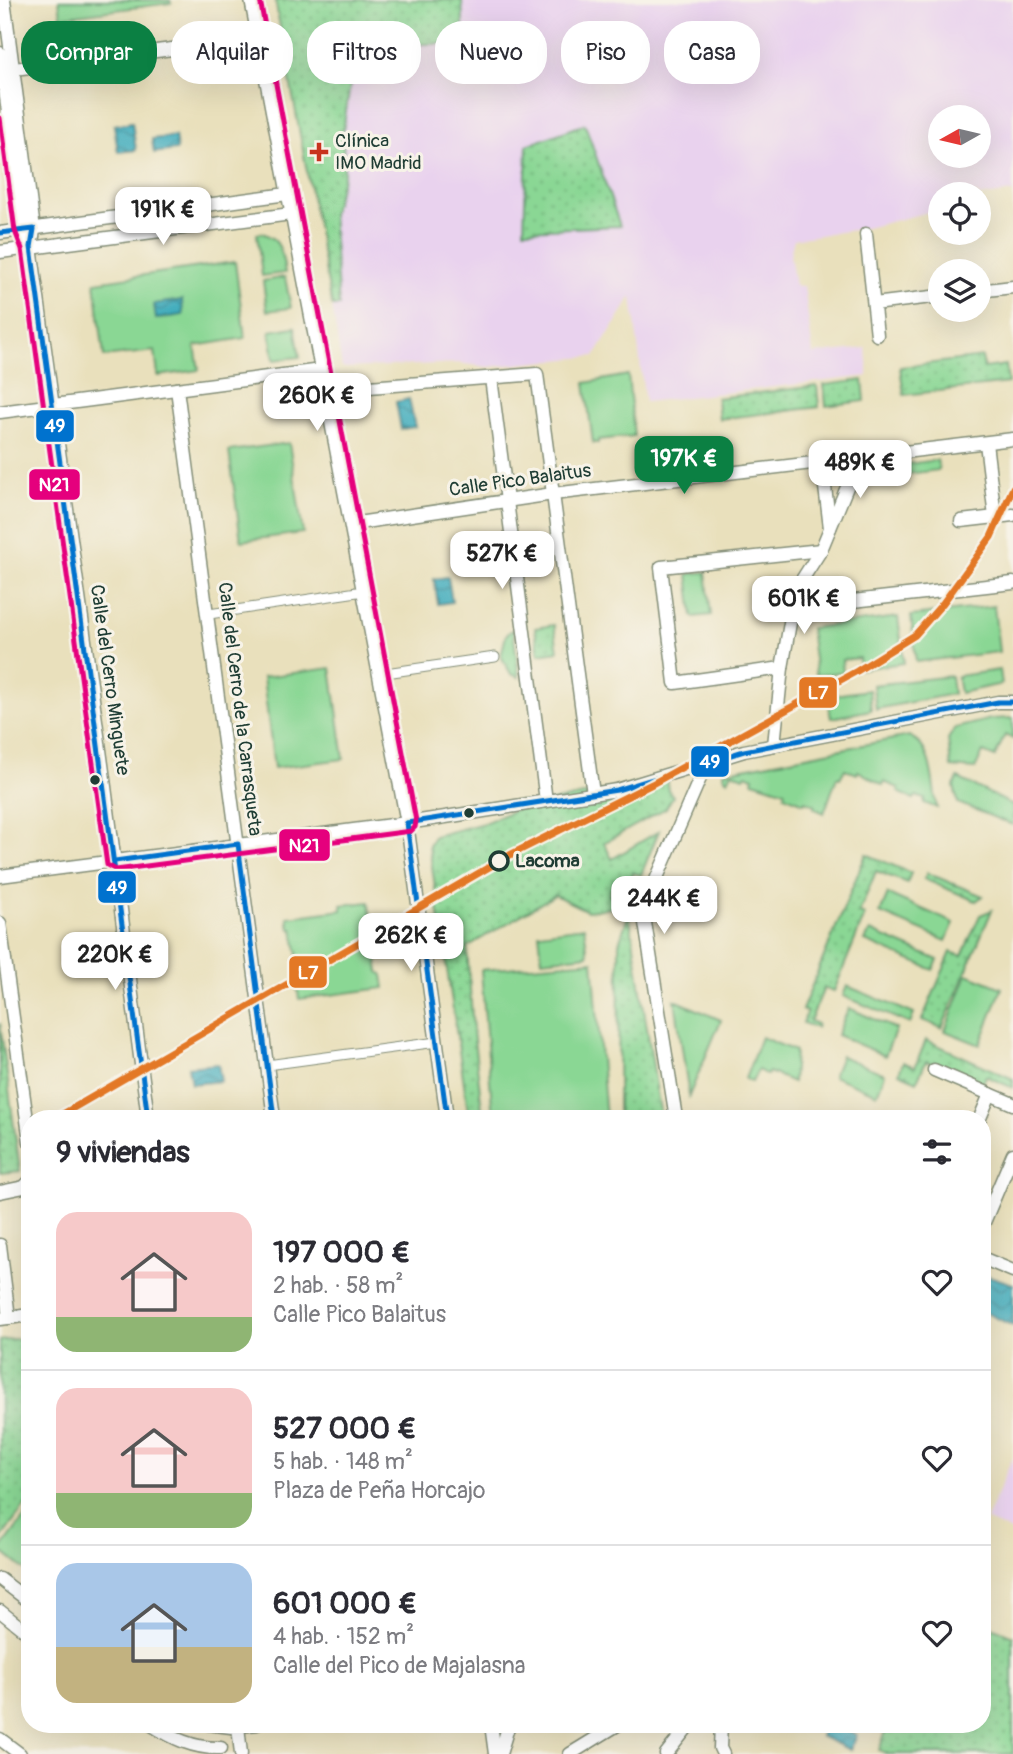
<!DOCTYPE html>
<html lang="es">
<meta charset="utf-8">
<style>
body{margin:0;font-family:Pangolin,sans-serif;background:#f2f2f3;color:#2b2b33;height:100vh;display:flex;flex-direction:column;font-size:26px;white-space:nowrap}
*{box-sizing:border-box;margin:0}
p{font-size:23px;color:#7c7c81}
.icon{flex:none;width:38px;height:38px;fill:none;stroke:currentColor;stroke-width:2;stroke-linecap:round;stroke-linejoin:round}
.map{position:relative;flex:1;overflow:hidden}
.panel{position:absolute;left:21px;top:1110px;width:970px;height:623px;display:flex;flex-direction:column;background:#fff;border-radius:28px;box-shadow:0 7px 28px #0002}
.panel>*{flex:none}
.top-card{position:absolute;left:21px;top:21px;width:971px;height:63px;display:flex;gap:14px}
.needle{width:46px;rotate:262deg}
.fabs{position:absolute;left:928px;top:105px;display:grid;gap:14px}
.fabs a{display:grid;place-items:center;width:63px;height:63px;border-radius:50%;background:#fff;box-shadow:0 7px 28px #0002;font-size:35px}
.price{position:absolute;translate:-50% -60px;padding:0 16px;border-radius:14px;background:#fff;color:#222;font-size:23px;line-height:46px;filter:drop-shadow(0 2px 4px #0008)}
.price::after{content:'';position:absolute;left:50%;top:42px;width:21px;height:16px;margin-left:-10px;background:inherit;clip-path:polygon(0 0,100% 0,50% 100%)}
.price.selected{background:#0b8043;color:#fff}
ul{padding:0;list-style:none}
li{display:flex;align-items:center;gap:21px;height:175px;padding:0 35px}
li+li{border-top:2px solid #e1e1e2}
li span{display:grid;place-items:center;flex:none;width:196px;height:140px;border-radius:21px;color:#555}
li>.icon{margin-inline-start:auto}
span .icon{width:84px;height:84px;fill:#fffc;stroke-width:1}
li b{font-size:30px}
h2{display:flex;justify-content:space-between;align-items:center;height:84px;padding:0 35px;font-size:30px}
.tag{padding:0 24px;border-radius:28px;background:#fff;box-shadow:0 7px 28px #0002;font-size:24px;line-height:63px}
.tag.selected{background:#0b8043;color:#fff}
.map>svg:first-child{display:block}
.built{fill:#e9d2ee;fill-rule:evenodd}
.grass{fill:url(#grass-dots);stroke:#548a64;stroke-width:2}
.garden{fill:#8ad794;stroke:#548a64;stroke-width:2}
.water{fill:url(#water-waves);stroke:#2e7478;stroke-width:2}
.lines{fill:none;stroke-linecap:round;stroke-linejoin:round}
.pedestrian-casing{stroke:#848e78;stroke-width:11}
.minor-casing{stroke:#848e78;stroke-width:15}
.pedestrian{stroke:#fff;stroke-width:9}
.minor{stroke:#fff;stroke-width:12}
.bus-1-casing{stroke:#f7f3e8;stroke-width:10}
.bus-2-casing{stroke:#f7f3e8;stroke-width:10}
.bus-1{stroke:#0072ce;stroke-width:5}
.bus-2{stroke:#e5007d;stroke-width:5}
.metro-1-casing{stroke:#f7f3e8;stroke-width:12}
.metro-1{stroke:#e37825;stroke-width:7}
.poi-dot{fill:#c8321e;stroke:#f7f3e8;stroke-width:2.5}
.bus-dot{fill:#1f3d34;stroke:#f7f3e8;stroke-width:2.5}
.stop-dot{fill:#f7f3e8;stroke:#1f3d34;stroke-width:3.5}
.labels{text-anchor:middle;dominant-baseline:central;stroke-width:6;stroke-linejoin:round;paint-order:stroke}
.poi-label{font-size:19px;fill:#1f3d34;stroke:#f7f3e8;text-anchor:start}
.street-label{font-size:19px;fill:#1f3d34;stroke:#f7f3e8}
.stop-label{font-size:19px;font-weight:bold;fill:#1f3d34;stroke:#f7f3e8;text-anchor:start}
.line-badge{stroke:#f7f3e8;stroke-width:2.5}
.badge-label{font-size:19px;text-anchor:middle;font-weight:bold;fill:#fff}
</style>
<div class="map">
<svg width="1013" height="1754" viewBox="0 0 1013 1754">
<defs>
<pattern id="grass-dots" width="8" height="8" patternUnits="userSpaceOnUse" patternTransform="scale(1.75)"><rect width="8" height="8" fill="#8ad794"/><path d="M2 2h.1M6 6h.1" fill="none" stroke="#77b980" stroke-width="1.8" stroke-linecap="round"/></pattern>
<pattern id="water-waves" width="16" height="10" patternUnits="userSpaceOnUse" patternTransform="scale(1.75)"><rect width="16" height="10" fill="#3dabbc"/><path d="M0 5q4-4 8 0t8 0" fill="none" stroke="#338c9a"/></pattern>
</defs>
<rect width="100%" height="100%" fill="#f7f3e8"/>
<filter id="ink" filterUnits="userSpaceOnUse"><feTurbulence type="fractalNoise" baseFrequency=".0143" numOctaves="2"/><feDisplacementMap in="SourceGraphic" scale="14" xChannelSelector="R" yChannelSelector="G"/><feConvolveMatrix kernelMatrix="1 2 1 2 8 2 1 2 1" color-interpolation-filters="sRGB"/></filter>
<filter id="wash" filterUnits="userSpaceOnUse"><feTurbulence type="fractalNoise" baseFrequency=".00686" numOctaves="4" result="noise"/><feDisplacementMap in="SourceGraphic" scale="28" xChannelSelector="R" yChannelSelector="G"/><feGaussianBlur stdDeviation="1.57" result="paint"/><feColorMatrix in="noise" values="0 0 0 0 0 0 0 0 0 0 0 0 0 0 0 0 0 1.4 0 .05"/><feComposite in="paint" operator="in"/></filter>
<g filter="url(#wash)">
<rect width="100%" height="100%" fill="#e9e0bc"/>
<g class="built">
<path d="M462,0H1013V192L978,197V194H940V209L866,228L794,239L790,255L795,286H804L813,354L866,348L868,376L645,402L632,296L595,356L488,367L458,363L342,368L332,306L339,305L332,214L344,174L343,131L356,45L463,43ZM940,117H978V156H940Z"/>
<polygon points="1013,1456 1013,1532 986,1520"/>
</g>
<g class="grass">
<polygon points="275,0 462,0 464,43 356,46 343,131 344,174 332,214 339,306 332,306"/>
<polygon points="585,124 620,226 524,230 527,145"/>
<polygon points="982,357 984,368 1006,365 1008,383 904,395 900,367"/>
<polygon points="863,380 865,401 826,406 824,385"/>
<polygon points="817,386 819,407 719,419 717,398"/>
<polygon points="554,625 558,651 539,654 535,628"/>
<polygon points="666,778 668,790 673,796 666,808 604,843 612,859 659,831 641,875 633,873 628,888 613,883 609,895 622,899 618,907 587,911 555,895 467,947 473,1031 483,1118 469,1118 429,846 434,836 484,823 517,809"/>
<polygon points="866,854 911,873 907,883 876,871 859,913 865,915 834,991 824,988 810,1021 817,1024 816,1028 803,1023 807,1012 802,1010"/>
<polygon points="927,873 983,896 976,901 924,879"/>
<polygon points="992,910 942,1028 922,1020 951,952 962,956 980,915"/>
<polygon points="629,913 661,1118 618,1118 619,943"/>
<polygon points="0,1023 20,1171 0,1173"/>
<polygon points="926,1040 1013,1079 1013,1088 986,1076 982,1085 926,1061 917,1081 899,1073 903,1062 915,1067"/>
<polygon points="30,1337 30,1499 0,1540 0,1341"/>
<polygon points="982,1623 1013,1636 1013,1754 888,1754 879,1750 886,1731 873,1724 982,1724"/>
</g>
<g class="garden">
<polygon points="59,0 170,0 171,3 61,17"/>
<path d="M262,233C282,239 282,255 285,273L262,276L257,234Z"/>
<polygon points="235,262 245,338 195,346 199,370 158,376 155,351 104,357 95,282"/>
<polygon points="285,277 291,308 267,311 263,281"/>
<polygon points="295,327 300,357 274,360 270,331"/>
<polygon points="628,375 634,436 598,440 598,443 593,443 585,383"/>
<polygon points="289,443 303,533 241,541 229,451"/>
<polygon points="937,460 939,470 908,474 907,464"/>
<polygon points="706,572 711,615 693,617 688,574"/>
<polygon points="994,606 999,652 916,662 911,616"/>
<polygon points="898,617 904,663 860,669 859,658 842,660 843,672 816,675 810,628"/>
<polygon points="513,629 519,677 511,674 501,656 506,635"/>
<polygon points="331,668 344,759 274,768 263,677"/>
<polygon points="1000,670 1002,684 960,693 957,676"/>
<polygon points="951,676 953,694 876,709 873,685"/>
<polygon points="869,690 871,710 831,718 827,696"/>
<polygon points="1013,718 1013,739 1005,735 995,757 983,752 975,769 951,767 948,739 955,728 991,719"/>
<path d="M909,736C934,747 932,784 937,808L924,803L925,799L916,796L914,799L898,792L899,788L884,782L883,785L858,771L857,774L845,769L840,778L837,777L824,813L814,808L815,805L805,801L804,803L784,795L785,791L753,781L754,777L746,774L744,777L732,772L728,780L725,778L723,772Z"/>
<polygon points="958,778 1013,805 1013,825 958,803 954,786"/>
<polygon points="888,894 954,923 946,941 880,913"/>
<polygon points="369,902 379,972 383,975 385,988 299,999 297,987 301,984 302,977 293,929 290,929 288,917 342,910 342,905"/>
<polygon points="584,927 588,955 542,960 539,933"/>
<polygon points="870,931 938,960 933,970 865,941"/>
<polygon points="593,961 606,1118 493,1118 481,970"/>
<polygon points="967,974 1002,988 980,1045 945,1031"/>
<polygon points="847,986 914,1014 910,1024 843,996"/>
<polygon points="675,1000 721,1020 689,1096"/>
<polygon points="849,1008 896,1029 885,1056 837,1035"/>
<polygon points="761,1037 795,1051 793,1082 769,1072 767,1075 758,1070 752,1082 745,1079"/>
<polygon points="841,1056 885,1074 877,1094 833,1076"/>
<polygon points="30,1510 30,1574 0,1550"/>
</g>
<g class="water">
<polygon points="132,122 136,150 118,152 114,125"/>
<polygon points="175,136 177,150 154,153 152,139"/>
<polygon points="182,300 183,315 156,319 154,304"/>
<polygon points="409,399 415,427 401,429 396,402"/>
<polygon points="448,577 452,602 438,604 434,579"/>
<polygon points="218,1064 221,1081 191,1084 188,1067"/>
<polygon points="983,1274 1013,1284 1013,1326 982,1311"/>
<polygon points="825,1724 833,1724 857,1735 850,1750 820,1736"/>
</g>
</g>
<g filter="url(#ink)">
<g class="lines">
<g class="pedestrian-casing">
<g id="pedestrian">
<polyline points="209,614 364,591"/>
<polyline points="379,674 495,657"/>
<polyline points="267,1065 437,1042"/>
</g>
</g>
<g class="minor-casing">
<g id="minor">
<polyline points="4,0 34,229 33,237"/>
<polyline points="251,0 407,823 447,1118"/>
<polyline points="0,53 24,230 31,247 104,779 148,1118"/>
<polyline points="14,69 259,38"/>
<polyline points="0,233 287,194"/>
<polyline points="866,234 877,335"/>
<polyline points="0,252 291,214"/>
<polyline points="978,291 1013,287"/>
<polyline points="874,304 940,296"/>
<polyline points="491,378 546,801"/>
<polyline points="177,389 274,1118"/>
<polyline points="327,393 369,387 537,374 593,794"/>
<polyline points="0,412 321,370"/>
<polyline points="986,443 995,517"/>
<polyline points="822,462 830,528"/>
<polyline points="961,521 1013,515"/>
<polyline points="351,524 553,494 1013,439"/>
<polyline points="791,608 1013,583"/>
<polyline points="782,668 675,683 661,567 821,550"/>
<polyline points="774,745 782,668 796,589 821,550 859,458"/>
<polyline points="0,876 407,823 617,790 744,751 998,702 1013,702"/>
<polyline points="0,923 30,1142"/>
<polyline points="934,1070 1013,1104"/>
<polyline points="676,1118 643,910 707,762"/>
<polyline points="980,1118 990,1094"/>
<polyline points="0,1192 24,1187 30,1181"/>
<polyline points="982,1227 1013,1154"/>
<polyline points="0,1245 9,1318"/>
<polyline points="982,1258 1013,1271"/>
<polyline points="0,1319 30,1315"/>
<polyline points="0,1579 30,1602"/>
<polyline points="0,1611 30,1635"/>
<path d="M150,1724C172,1738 194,1749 221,1748"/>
<polyline points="208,1724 231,1727 257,1724"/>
<polyline points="491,1724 495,1754"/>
<polyline points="721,1724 720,1748 723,1754"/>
<polyline points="238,1726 241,1754"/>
<polyline points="0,1739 20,1754"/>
<polyline points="500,1754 509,1724"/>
<polyline points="570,1754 619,1724"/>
<polyline points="666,1754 690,1724"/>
</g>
</g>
<use href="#pedestrian" class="pedestrian"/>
<use href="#minor" class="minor"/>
<g class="bus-1-casing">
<g id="bus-1">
<polyline points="0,233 34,229 31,247 148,1118"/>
<polyline points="407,823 617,790 744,751 998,702 1013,702"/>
<polyline points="407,823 447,1118"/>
<polyline points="115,861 238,844 274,1118"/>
</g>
</g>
<g class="bus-2-casing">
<polyline id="bus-2" points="0,118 15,231 22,249 107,865 116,870 411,831 415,827 416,821 260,0"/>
</g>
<use href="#bus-1" class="bus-1"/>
<use href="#bus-2" class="bus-2"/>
<g class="metro-1-casing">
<polyline id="metro-1" points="56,1118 510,855 652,784 857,671 915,635 943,603 991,537 1013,488"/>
</g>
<use href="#metro-1" class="metro-1"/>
</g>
</g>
<path class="poi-dot" d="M315.5 141.5h7v7h7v7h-7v7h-7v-7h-7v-7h7z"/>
<g class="bus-dot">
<circle cx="95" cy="780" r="6"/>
<circle cx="469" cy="813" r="6"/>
</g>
<circle class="stop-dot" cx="499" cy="861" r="9"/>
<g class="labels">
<g class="poi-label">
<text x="335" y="141">Clínica<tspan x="335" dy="22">IMO Madrid</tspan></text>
</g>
<g class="street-label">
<text transform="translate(520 480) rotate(-8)">Calle Pico Balaitus</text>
<text transform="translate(110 680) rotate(82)">Calle del Cerro Minguete</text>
<text transform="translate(240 709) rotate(83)">Calle del Cerro de la Carrasqueta</text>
</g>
<g class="stop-label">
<text x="515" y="861">Lacoma</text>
</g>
</g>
<g class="line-badge">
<rect x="35" y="409" width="40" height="34" rx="7" fill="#0072ce"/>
<rect x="28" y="468" width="53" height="33" rx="7" fill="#e5007d"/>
<rect x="798" y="676" width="40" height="33" rx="7" fill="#e37825"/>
<rect x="690" y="745" width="40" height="33" rx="7" fill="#0072ce"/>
<rect x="278" y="828" width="53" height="34" rx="7" fill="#e5007d"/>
<rect x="97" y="870" width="40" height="34" rx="7" fill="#0072ce"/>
<rect x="288" y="955" width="40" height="34" rx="7" fill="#e37825"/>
</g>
<g class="badge-label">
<text x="55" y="432">49</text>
<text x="54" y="491">N21</text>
<text x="818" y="699">L7</text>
<text x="710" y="768">49</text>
<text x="304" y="852">N21</text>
<text x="117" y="894">49</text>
<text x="308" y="979">L7</text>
</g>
</svg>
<div class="fabs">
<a><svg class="needle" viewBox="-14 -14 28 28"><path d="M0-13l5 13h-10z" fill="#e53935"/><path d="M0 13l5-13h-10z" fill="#7c7c81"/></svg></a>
<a><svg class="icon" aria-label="locate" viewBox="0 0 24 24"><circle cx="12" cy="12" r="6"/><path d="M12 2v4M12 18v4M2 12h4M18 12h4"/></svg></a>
<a><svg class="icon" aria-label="layers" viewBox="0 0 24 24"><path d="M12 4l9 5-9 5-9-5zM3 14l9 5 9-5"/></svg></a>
</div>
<b class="price" style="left:163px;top:247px">191K €</b>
<b class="price" style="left:317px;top:433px">260K €</b>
<b class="price selected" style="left:684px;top:496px">197K €</b>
<b class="price" style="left:860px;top:500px">489K €</b>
<b class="price" style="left:502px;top:591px">527K €</b>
<b class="price" style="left:804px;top:636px">601K €</b>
<b class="price" style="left:664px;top:936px">244K €</b>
<b class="price" style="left:411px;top:973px">262K €</b>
<b class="price" style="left:115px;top:992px">220K €</b>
<div class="top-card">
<a class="tag selected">Comprar</a>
<a class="tag">Alquilar</a>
<a class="tag">Filtros</a>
<a class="tag">Nuevo</a>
<a class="tag">Piso</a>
<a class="tag">Casa</a>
</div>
<section class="panel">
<h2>9 viviendas<svg class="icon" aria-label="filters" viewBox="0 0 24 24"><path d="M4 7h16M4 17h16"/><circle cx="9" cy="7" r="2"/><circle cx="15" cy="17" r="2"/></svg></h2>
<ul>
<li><span style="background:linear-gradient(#f6c9c9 75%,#8fb573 0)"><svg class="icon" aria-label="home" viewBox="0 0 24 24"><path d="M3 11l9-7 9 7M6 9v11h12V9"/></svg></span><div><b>197 000 €</b><p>2 hab. · 58 m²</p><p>Calle Pico Balaitus</p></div><svg class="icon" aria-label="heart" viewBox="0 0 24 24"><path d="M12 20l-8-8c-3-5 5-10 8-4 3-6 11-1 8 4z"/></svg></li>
<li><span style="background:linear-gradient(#f6c9c9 75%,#8fb573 0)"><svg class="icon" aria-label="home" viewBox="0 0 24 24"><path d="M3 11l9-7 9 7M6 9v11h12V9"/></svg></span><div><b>527 000 €</b><p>5 hab. · 148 m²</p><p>Plaza de Peña Horcajo</p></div><svg class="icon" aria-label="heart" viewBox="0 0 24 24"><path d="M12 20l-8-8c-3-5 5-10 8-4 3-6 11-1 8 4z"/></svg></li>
<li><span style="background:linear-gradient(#a9c7e8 60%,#c2b280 0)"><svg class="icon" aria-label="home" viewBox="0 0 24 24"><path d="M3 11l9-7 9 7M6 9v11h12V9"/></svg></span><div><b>601 000 €</b><p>4 hab. · 152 m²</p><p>Calle del Pico de Majalasna</p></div><svg class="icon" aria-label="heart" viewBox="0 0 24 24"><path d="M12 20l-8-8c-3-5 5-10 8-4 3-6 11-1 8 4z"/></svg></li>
</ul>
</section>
</div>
